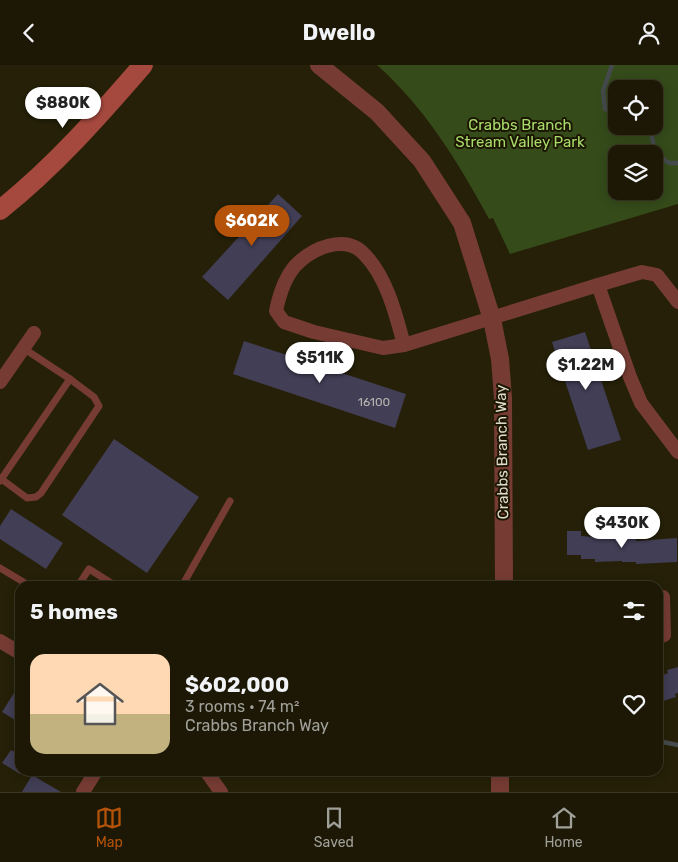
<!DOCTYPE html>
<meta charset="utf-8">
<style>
body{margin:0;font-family:Rubik,sans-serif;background:#25210f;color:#f1f3f6;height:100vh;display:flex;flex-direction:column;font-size:19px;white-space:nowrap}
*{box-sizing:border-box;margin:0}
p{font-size:16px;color:#a0a09a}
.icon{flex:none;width:28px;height:28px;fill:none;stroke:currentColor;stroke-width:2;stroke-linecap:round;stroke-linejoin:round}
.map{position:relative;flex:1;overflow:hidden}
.panel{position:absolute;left:15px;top:516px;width:648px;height:195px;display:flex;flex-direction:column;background:#1c1805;border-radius:15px;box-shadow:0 2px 12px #0003,0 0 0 1px #3a3727}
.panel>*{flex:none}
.buttons{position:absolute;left:608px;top:15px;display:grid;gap:10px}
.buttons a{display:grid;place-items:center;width:55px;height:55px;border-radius:10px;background:#1c1805;box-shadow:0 2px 12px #0003,0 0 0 1px #3a3727;font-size:25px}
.price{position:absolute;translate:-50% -42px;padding:0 11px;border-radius:18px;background:#fff;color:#222;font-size:16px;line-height:32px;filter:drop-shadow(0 1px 2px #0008)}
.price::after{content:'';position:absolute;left:50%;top:30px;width:15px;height:11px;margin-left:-8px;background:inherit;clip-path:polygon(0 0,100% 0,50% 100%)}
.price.active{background:#b45309;color:#fff}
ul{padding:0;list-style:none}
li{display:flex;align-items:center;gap:15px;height:125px;padding:0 15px}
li+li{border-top:1px solid #3a3727}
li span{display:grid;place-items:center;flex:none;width:140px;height:100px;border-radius:15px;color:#555}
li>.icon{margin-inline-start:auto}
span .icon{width:60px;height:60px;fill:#fffc;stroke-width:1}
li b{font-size:21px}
h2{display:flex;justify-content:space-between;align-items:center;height:60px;padding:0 15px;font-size:21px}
header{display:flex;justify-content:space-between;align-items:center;height:65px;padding:0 15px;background:#1c1805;font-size:22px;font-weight:700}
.tabs{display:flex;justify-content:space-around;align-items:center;height:70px;border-top:1px solid #3a3727;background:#1c1805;font-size:14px;color:#a0a09a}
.tabs a{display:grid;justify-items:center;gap:2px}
.tabs .active{color:#b45309}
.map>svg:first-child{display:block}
.green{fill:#354b1a;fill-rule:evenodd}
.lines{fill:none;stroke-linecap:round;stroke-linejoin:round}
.stream{stroke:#454b4c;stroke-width:4.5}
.building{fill:#413e55}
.service{stroke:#763c34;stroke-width:7}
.minor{stroke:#763c34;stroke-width:14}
.tertiary{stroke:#763c34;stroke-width:18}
.secondary{stroke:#a5483e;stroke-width:20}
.labels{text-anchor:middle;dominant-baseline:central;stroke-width:4;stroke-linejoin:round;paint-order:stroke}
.number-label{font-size:12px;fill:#b8b4af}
.park-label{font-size:15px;fill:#a7dc6a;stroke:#1c1601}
.street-label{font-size:15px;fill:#dfdbcd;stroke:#1c1601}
</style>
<header><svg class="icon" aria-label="back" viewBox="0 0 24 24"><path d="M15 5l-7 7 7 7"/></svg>Dwello<svg class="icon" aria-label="person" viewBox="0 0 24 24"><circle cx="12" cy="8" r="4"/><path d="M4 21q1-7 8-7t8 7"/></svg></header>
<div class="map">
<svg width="678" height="727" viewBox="0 0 678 727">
<rect width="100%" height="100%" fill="#252007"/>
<path class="green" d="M377,0H678V139L510,189L493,153L489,154C458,97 426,44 377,0ZM616,24H654V61H616ZM616,89H654V126H616Z"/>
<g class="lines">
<g class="stream">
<polyline points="612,0 603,26 605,44 616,47"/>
<polyline points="650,61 655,88 669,98 678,98"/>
<polyline points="658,676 678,680"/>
</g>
</g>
<g class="building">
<polygon points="278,129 302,151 228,235 202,212"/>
<polygon points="585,267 621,375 588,385 552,277"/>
<polygon points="244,276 406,329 395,363 233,309"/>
<polygon points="114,374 199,432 147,508 62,450"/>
<polygon points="11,444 63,478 46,504 0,474 0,461"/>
<polygon points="567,466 581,466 581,471 595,472 622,470 622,473 636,473 636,476 677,473 677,497 636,499 636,497 622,497 622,496 595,497 595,494 581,494 581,490 567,490"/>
<polygon points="678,602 678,628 675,629 676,632 663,636 662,633 658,634 658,612 668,608 667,605"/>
<polygon points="14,628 20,632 20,658 2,647"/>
<polygon points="11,685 20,690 21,706 20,709 2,698"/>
<polygon points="32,710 61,727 22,727"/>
</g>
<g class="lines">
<g class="service">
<polyline points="0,413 27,433 36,432 41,428 99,341 94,332 70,314"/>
<polyline points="0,416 70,314 23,283"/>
<polyline points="0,503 30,521"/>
<polyline points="78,521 89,504 116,521"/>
<polyline points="182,521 230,436"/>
</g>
<g class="minor">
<polyline points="678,237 657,210 642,207 598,220 630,312 641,338 678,387"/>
<path d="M404,280C396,250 387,213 365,190C346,168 312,183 295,201C284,214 279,231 276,246L284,257L314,267L383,283L404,280L598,220"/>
<polyline points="0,317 34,268"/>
<polyline points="658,532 663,532 664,570 658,572"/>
<polyline points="0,576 20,588"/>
<polyline points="206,706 221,727"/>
<polyline points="83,727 96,706"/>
</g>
<g class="tertiary">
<polyline points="319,0 377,47 422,96 462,158 492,254 500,294 503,333 504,521"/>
<polyline points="500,727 500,706"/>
</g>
<path class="secondary" d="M0,145C54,102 98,52 143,0"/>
</g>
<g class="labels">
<g class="number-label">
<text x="374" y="337">16100</text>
</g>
<g class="park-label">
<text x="520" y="60">Crabbs Branch<tspan x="520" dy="17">Stream Valley Park</tspan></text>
</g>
<g class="street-label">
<text transform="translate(502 387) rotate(-91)">Crabbs Branch Way</text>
</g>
</g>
</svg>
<div class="buttons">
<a><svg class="icon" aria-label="locate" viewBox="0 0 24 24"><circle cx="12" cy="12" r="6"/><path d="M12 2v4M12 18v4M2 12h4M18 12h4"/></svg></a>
<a><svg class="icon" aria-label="layers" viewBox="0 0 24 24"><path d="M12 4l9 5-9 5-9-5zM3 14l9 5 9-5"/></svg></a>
</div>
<b class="price" style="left:63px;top:64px">$880K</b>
<b class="price active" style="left:252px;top:182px">$602K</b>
<b class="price" style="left:320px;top:319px">$511K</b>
<b class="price" style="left:586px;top:326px">$1.22M</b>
<b class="price" style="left:622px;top:484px">$430K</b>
<section class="panel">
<h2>5 homes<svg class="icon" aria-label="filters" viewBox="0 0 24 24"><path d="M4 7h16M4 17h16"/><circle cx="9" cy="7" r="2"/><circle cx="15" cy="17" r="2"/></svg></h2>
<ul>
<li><span style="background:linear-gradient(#ffd9b3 60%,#c2b280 0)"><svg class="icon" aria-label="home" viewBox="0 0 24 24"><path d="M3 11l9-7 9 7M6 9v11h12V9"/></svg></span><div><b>$602,000</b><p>3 rooms · 74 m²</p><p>Crabbs Branch Way</p></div><svg class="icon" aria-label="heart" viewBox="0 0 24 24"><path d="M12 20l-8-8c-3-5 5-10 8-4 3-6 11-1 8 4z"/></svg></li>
</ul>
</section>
</div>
<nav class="tabs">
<a class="active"><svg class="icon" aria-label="map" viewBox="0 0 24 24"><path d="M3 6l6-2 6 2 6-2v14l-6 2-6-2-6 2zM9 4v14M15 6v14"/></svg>Map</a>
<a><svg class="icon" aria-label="saved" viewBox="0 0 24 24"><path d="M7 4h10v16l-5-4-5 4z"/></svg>Saved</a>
<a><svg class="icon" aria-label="home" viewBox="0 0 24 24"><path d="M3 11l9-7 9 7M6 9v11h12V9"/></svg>Home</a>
</nav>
